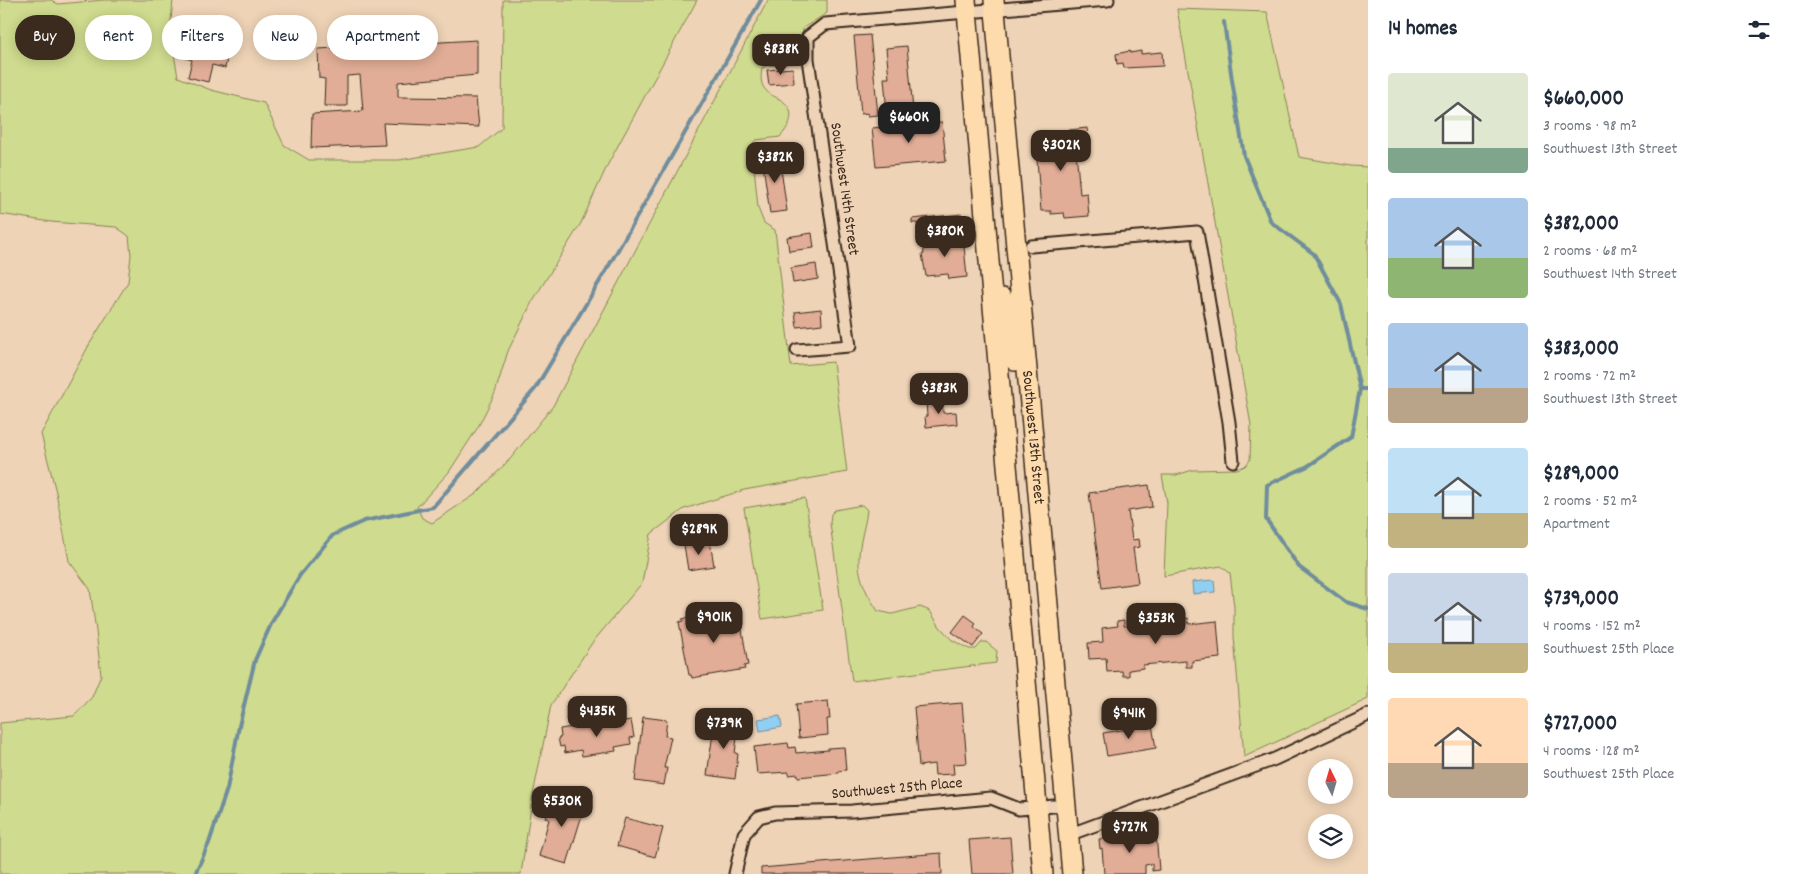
<!DOCTYPE html>
<meta charset="utf-8">
<style>
body{margin:0;font-family:Dekko,sans-serif;background:#f2f2f3;color:#1f2937;height:100vh;display:flex;flex-direction:column;font-size:19px;white-space:nowrap}
*{box-sizing:border-box;margin:0}
p{font-size:16px;color:#747a83}
.icon{flex:none;width:28px;height:28px;fill:none;stroke:currentColor;stroke-width:2;stroke-linecap:round;stroke-linejoin:round}
.map{position:relative;flex:1;overflow:hidden}
.drawer{display:flex;flex-direction:column;background:#fff;width:425px}
.drawer>*{flex:none}
.banner{position:absolute;left:15px;top:15px;width:475px;height:45px;display:flex;gap:10px}
.needle{width:32px;rotate:355deg}
.fabs{position:absolute;left:1308px;top:759px;display:grid;gap:10px}
.fabs a{display:grid;place-items:center;width:45px;height:45px;border-radius:50%;background:#fff;box-shadow:0 2px 12px #0003;font-size:25px}
.price{position:absolute;translate:-50% -42px;padding:0 11px;border-radius:10px;background:#3b2a1e;color:#fff;font-size:16px;line-height:32px;filter:drop-shadow(0 1px 2px #0008)}
.price::after{content:'';position:absolute;left:50%;top:30px;width:15px;height:11px;margin-left:-8px;background:inherit;clip-path:polygon(0 0,100% 0,50% 100%)}
.price.current{background:#222;color:#fff}
ul{padding:0;list-style:none}
li{display:flex;align-items:center;gap:15px;height:125px;padding:0 20px}
li span{display:grid;place-items:center;flex:none;width:140px;height:100px;border-radius:5px;color:#555}
li>.icon{margin-inline-start:auto}
span .icon{width:60px;height:60px;fill:#fffc;stroke-width:1}
li b{font-size:21px}
h2{display:flex;justify-content:space-between;align-items:center;height:60px;padding:0 20px;font-size:21px}
.pill{padding:0 18px;border-radius:22px;background:#fff;box-shadow:0 2px 12px #0003;font-size:18px;line-height:45px}
.pill.current{background:#3b2a1e;color:#fff}
main{display:flex;flex:1;min-height:0}
.map>svg:first-child{display:block}
.green{fill:#cfdb8e;stroke:#858256}
.water{fill:#91cff2;stroke:#6f8d9d}
.lines{fill:none;stroke-linecap:round;stroke-linejoin:round}
.stream{stroke:#6f8d9d;stroke-width:4}
.building{fill:#e1ad96;stroke:#3b2a1e}
.minor-casing{stroke:#3b2a1e;stroke-width:15}
.primary-casing{stroke:#3b2a1e;stroke-width:22}
.minor{stroke:#eed3b6;stroke-width:11}
.primary{stroke:#fddbac;stroke-width:19}
.labels{text-anchor:middle;dominant-baseline:central;stroke-width:5;stroke-linejoin:round;paint-order:stroke}
.street-label{font-size:16px;fill:#3b2a1e;stroke:#eed3b6}
</style>
<main>
<div class="map">
<svg width="1368" height="874" viewBox="0 0 1368 874">
<rect width="100%" height="100%" fill="#eed3b6"/>
<filter id="ink" filterUnits="userSpaceOnUse"><feTurbulence type="fractalNoise" baseFrequency=".02" numOctaves="2"/><feDisplacementMap in="SourceGraphic" scale="10" xChannelSelector="R" yChannelSelector="G"/><feConvolveMatrix kernelMatrix="1 2 1 2 8 2 1 2 1" color-interpolation-filters="sRGB"/></filter>
<g filter="url(#ink)">
<g class="green">
<path d="M0,0H51L58,4L104,0H173L170,31L178,77L211,90L264,103L284,145L309,160H399L479,147L502,128L503,0H697L608,164L581,223L532,302L508,351L495,393L478,427L449,472L417,507L422,518L432,523L476,494L511,458L553,406L768,0H827V13L803,28L801,62L767,66L762,68C761,75 760,82 764,88C769,96 778,97 784,102C797,113 789,127 780,137L756,140L752,145L758,208L764,223L775,230L791,366L833,362L847,472L744,490L684,509L651,534L642,583L592,643L551,705L532,800L521,874H0V723L74,716L92,697L101,675L96,631L90,589L69,561L56,492L41,434L89,345L128,282L131,255L129,236L116,227L51,222L0,214Z"/>
<polygon points="1177,9 1267,12 1299,157 1351,166 1368,167 1368,699 1244,757 1234,637 1234,607 1230,573 1221,566 1164,576 1167,503 1162,475 1176,475 1193,470 1237,469 1245,466 1250,460 1251,425"/>
<polygon points="805,498 823,610 762,619 744,508"/>
<path d="M862,505L867,510C866,521 863,530 861,541C855,570 862,587 878,611L892,614L920,607L930,611L940,627L952,640L969,649H976L982,642H986L997,651L996,663L852,681L830,523L831,514L835,510Z"/>
</g>
<g class="water">
<polygon points="1214,580 1215,592 1193,594 1192,582"/>
<polygon points="780,716 782,727 760,731 758,719"/>
</g>
<g class="lines">
<g class="stream">
<polyline points="1224,22 1232,80 1244,156 1271,222 1314,254 1341,304 1360,389 1351,437 1308,466 1267,485 1266,519 1299,567 1346,602 1368,609"/>
<polyline points="1360,389 1368,389"/>
<polyline points="195,874 209,843 227,789 239,726 255,660 272,622 300,575 333,535 364,521 433,507 535,389 607,269 761,0"/>
</g>
</g>
<g class="building">
<polygon points="870,35 878,115 868,116 868,113 861,114 854,36"/>
<polygon points="186,36 230,45 225,68 212,65 208,82 188,77 192,60 179,56"/>
<polygon points="477,40 477,75 398,82 398,97 476,98 479,127 383,123 385,145 311,148 312,114 363,111 360,75 347,76 347,106 324,106 325,79 319,78 318,49"/>
<polygon points="907,46 913,110 887,113 884,78 889,78 886,48"/>
<polygon points="1130,51 1130,53 1141,51 1141,54 1162,52 1163,66 1124,68 1123,63 1117,64 1116,54"/>
<polygon points="793,68 794,83 769,85 767,70"/>
<polygon points="942,122 946,161 876,167 872,128"/>
<polygon points="1087,128 1089,146 1082,147 1084,150 1076,151 1080,194 1087,193 1089,216 1065,218 1064,213 1051,214 1051,211 1041,211 1035,134"/>
<polygon points="779,155 787,211 770,213 762,158"/>
<polygon points="962,214 963,226 918,230 917,223 912,223 912,219"/>
<polygon points="812,233 814,248 789,251 787,237"/>
<polygon points="963,236 967,277 949,279 948,274 926,276 922,254 924,254 923,243 930,242 929,238 938,238 938,241 948,240 947,237"/>
<polygon points="816,264 818,279 793,283 791,268"/>
<polygon points="821,309 822,324 797,327 795,312"/>
<polygon points="942,400 943,413 956,412 957,424 926,427 925,416 927,416 926,401"/>
<polygon points="1149,485 1152,507 1128,511 1132,540 1139,539 1140,547 1133,548 1138,583 1102,588 1089,493"/>
<polygon points="710,541 714,566 688,570 684,545"/>
<polygon points="735,610 736,613 739,612 748,665 744,666 745,669 692,678 691,675 689,675 679,622 683,621 682,619"/>
<polygon points="965,615 976,623 974,627 983,634 973,647 952,632"/>
<polygon points="1188,618 1189,624 1217,621 1220,658 1192,661 1192,667 1186,667 1186,661 1143,665 1143,668 1129,670 1129,676 1123,676 1122,671 1107,672 1106,658 1089,659 1088,643 1103,642 1102,628 1118,626 1117,621 1124,620 1124,626 1139,625 1139,628 1182,624 1182,619"/>
<polygon points="828,701 830,719 827,719 828,735 799,738 796,704"/>
<polygon points="962,703 967,763 953,764 954,774 935,775 934,764 919,766 914,707"/>
<polygon points="643,717 667,720 665,736 671,737 664,768 667,768 664,785 635,781"/>
<polygon points="715,719 739,722 735,753 738,754 735,779 707,775"/>
<polygon points="631,720 634,737 630,738 631,744 615,747 616,751 582,756 581,750 565,753 564,746 560,747 558,738 561,737 560,729 579,726 579,728"/>
<polygon points="1152,725 1156,748 1107,756 1103,733"/>
<polygon points="788,743 789,748 795,747 796,753 828,750 828,748 844,747 846,770 838,771 839,773 798,777 798,774 789,775 789,772 757,774 754,747"/>
<polygon points="553,793 586,802 567,864 539,856 549,819 545,818"/>
<polygon points="625,818 663,828 655,857 617,846"/>
<polygon points="1156,834 1159,870 1152,871 1152,864 1145,865 1145,874 1104,874 1102,848 1100,849 1099,839"/>
<polygon points="1010,837 1013,874 972,874 969,840"/>
<polygon points="941,853 942,874 761,874 761,868"/>
</g>
<g class="lines">
<g class="minor-casing">
<g id="minor">
<polyline points="1031,246 1197,232 1229,422 1233,461"/>
<polyline points="797,350 850,346 808,59 808,37 825,24 1108,0"/>
<polyline points="1068,835 1275,759 1368,715"/>
<polyline points="735,874 744,834 759,817 775,813 852,811 991,798 1019,809 1066,805"/>
</g>
</g>
<g class="primary-casing">
<g id="primary">
<polyline points="966,0 1043,874"/>
<path id="s1" d="M994,0L1072,874"/>
<polyline points="1002,298 1015,361"/>
</g>
</g>
<use href="#minor" class="minor"/>
<use href="#primary" class="primary"/>
</g>
</g>
<g class="labels">
<g class="street-label">
<text transform="translate(844 189) rotate(82)">Southwest 14th Street</text>
<text stroke="none"><textPath href="#s1" startOffset="439">Southwest 13th Street</textPath></text>
<text transform="translate(897 789) rotate(-5)">Southwest 25th Place</text>
</g>
</g>
</svg>
<div class="fabs">
<a><svg class="needle" viewBox="-14 -14 28 28"><path d="M0-13l5 13h-10z" fill="#e53935"/><path d="M0 13l5-13h-10z" fill="#747a83"/></svg></a>
<a><svg class="icon" aria-label="layers" viewBox="0 0 24 24"><path d="M12 4l9 5-9 5-9-5zM3 14l9 5 9-5"/></svg></a>
</div>
<b class="price" style="left:781px;top:76px">$838K</b>
<b class="price current" style="left:909px;top:144px">$660K</b>
<b class="price" style="left:1061px;top:172px">$302K</b>
<b class="price" style="left:775px;top:184px">$382K</b>
<b class="price" style="left:945px;top:258px">$380K</b>
<b class="price" style="left:939px;top:415px">$383K</b>
<b class="price" style="left:699px;top:556px">$289K</b>
<b class="price" style="left:714px;top:644px">$901K</b>
<b class="price" style="left:1156px;top:645px">$353K</b>
<b class="price" style="left:597px;top:738px">$435K</b>
<b class="price" style="left:1129px;top:740px">$941K</b>
<b class="price" style="left:724px;top:750px">$739K</b>
<b class="price" style="left:562px;top:828px">$530K</b>
<b class="price" style="left:1130px;top:854px">$727K</b>
<div class="banner">
<a class="pill current">Buy</a>
<a class="pill">Rent</a>
<a class="pill">Filters</a>
<a class="pill">New</a>
<a class="pill">Apartment</a>
</div>
</div>
<section class="drawer">
<h2>14 homes<svg class="icon" aria-label="filters" viewBox="0 0 24 24"><path d="M4 7h16M4 17h16"/><circle cx="9" cy="7" r="2"/><circle cx="15" cy="17" r="2"/></svg></h2>
<ul>
<li><span style="background:linear-gradient(#dfe7d0 75%,#7fa58c 0)"><svg class="icon" aria-label="home" viewBox="0 0 24 24"><path d="M3 11l9-7 9 7M6 9v11h12V9"/></svg></span><div><b>$660,000</b><p>3 rooms · 98 m²</p><p>Southwest 13th Street</p></div></li>
<li><span style="background:linear-gradient(#a9c7e8 60%,#8fb573 0)"><svg class="icon" aria-label="home" viewBox="0 0 24 24"><path d="M3 11l9-7 9 7M6 9v11h12V9"/></svg></span><div><b>$382,000</b><p>2 rooms · 68 m²</p><p>Southwest 14th Street</p></div></li>
<li><span style="background:linear-gradient(#a9c7e8 65%,#b9a48a 0)"><svg class="icon" aria-label="home" viewBox="0 0 24 24"><path d="M3 11l9-7 9 7M6 9v11h12V9"/></svg></span><div><b>$383,000</b><p>2 rooms · 72 m²</p><p>Southwest 13th Street</p></div></li>
<li><span style="background:linear-gradient(#bfe0f5 65%,#c2b280 0)"><svg class="icon" aria-label="home" viewBox="0 0 24 24"><path d="M3 11l9-7 9 7M6 9v11h12V9"/></svg></span><div><b>$289,000</b><p>2 rooms · 52 m²</p><p>Apartment</p></div></li>
<li><span style="background:linear-gradient(#c9d6e8 70%,#c2b280 0)"><svg class="icon" aria-label="home" viewBox="0 0 24 24"><path d="M3 11l9-7 9 7M6 9v11h12V9"/></svg></span><div><b>$739,000</b><p>4 rooms · 152 m²</p><p>Southwest 25th Place</p></div></li>
<li><span style="background:linear-gradient(#ffd9b3 65%,#b9a48a 0)"><svg class="icon" aria-label="home" viewBox="0 0 24 24"><path d="M3 11l9-7 9 7M6 9v11h12V9"/></svg></span><div><b>$727,000</b><p>4 rooms · 128 m²</p><p>Southwest 25th Place</p></div></li>
</ul>
</section>
</main>
